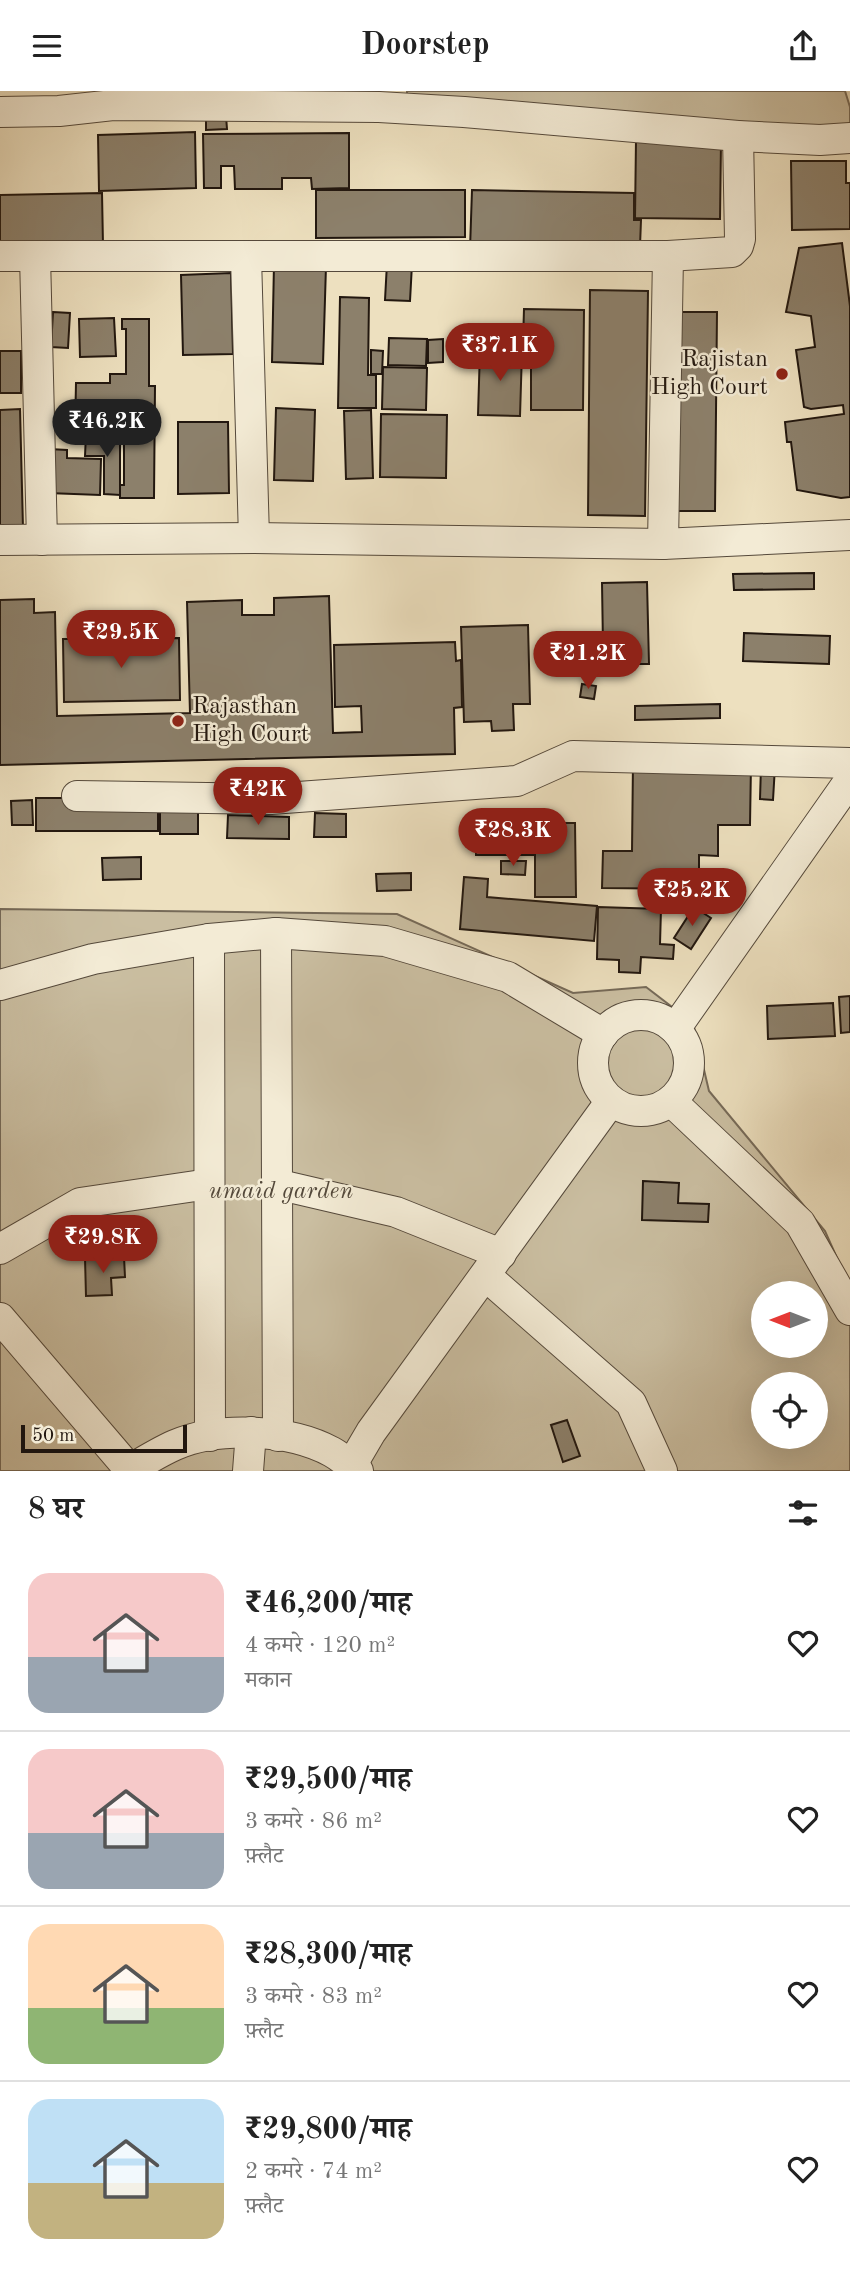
<!DOCTYPE html>
<html lang="hi">
<meta charset="utf-8">
<style>
body{margin:0;font-family:"Old Standard TT","Noto Serif Devanagari",serif;background:#f2f2f2;color:#222;height:100vh;display:flex;flex-direction:column;font-size:26px;white-space:nowrap}
*{box-sizing:border-box;margin:0}
p{font-size:23px;color:#767676}
.icon{flex:none;width:38px;height:38px;fill:none;stroke:currentColor;stroke-width:2;stroke-linecap:round;stroke-linejoin:round}
.map{position:relative;height:1380px;overflow:hidden}
.drawer{display:flex;flex-direction:column;background:#fff;flex:1}
.drawer>*{flex:none}
.needle{width:46px;rotate:270deg}
.tools{position:absolute;left:751px;top:1190px;display:grid;gap:14px}
.tools a{display:grid;place-items:center;width:77px;height:77px;border-radius:50%;background:#fff;box-shadow:0 7px 28px #0002;font-size:35px}
.scale{position:absolute;left:21px;bottom:18px;width:166px;box-sizing:border-box;padding-left:7px;border:4px solid #22170f;border-top:0;font-size:19px;line-height:24px;white-space:nowrap;color:#22170f;-webkit-text-stroke:5px #f3ebd5;paint-order:stroke}
.price{position:absolute;translate:-50% -60px;padding:0 16px;border-radius:24px;background:#8f2418;color:#fff;font-size:23px;line-height:46px;filter:drop-shadow(0 2px 4px #0008)}
.price::after{content:'';position:absolute;left:50%;top:42px;width:21px;height:16px;margin-left:-10px;background:inherit;clip-path:polygon(0 0,100% 0,50% 100%)}
.price.current{background:#222;color:#fff}
ul{padding:0;list-style:none}
li{display:flex;align-items:center;gap:21px;height:175px;padding:0 28px}
li+li{border-top:2px solid #e0e0e0}
li span{display:grid;place-items:center;flex:none;width:196px;height:140px;border-radius:21px;color:#555}
li>.icon{margin-inline-start:auto}
span .icon{width:84px;height:84px;fill:#fffc;stroke-width:1}
li b{font-size:30px}
h2{display:flex;justify-content:space-between;align-items:center;height:84px;padding:0 28px;font-size:30px}
header{display:flex;justify-content:space-between;align-items:center;height:91px;padding:0 28px;background:#fff;font-size:32px;font-weight:600}
.map>svg:first-child{display:block}
.green{fill:#cabea1;stroke:#766a58;stroke-width:2;fill-rule:evenodd}
.building{fill:#8c806b;stroke:#22170f;stroke-width:2}
.lines{fill:none;stroke-linecap:round;stroke-linejoin:round}
.minor-casing{stroke:#55493b;stroke-width:32}
.minor{stroke:#f3ebd5;stroke-width:30}
.poi-dot{fill:#8f2418;stroke:#f3ebd5;stroke-width:2.5}
.labels{text-anchor:middle;dominant-baseline:central;stroke-width:5;stroke-linejoin:round;paint-order:stroke}
.poi-label{font-size:24px;fill:#22170f;stroke:#f3ebd5;text-anchor:end}
.park-label{font-size:24px;font-style:italic;fill:#54493b;stroke:#f3ebd5}
</style>
<header><svg class="icon" aria-label="menu" viewBox="0 0 24 24"><path d="M4 6h16M4 12h16M4 18h16"/></svg>Doorstep<svg class="icon" aria-label="share" viewBox="0 0 24 24"><path d="M12 15V3M7 8l5-5 5 5M5 13v7h14v-7"/></svg></header>
<div class="map">
<svg width="850" height="1380" viewBox="0 0 850 1380">
<rect width="100%" height="100%" fill="#ede0bf"/>
<filter id="stains"><feTurbulence type="fractalNoise" baseFrequency=".00286" numOctaves="4"/><feColorMatrix values="0 0 0 0 .2 0 0 0 0 .09 0 0 0 0 .02 0 0 0 .5 -.17"/></filter>
<radialGradient id="worn" r=".72"><stop offset=".6" stop-color="#630" stop-opacity="0"/><stop offset="1" stop-color="#630" stop-opacity=".3"/></radialGradient>
<g class="green">
<polygon points="407,0 845,0 850,16 850,40 407,10"/>
<path d="M0,818L397,823L573,902L646,896L693,932L709,1000L825,1140L850,1196V1380H0ZM763,1202H816V1255H763ZM763,1293H816V1346H763Z"/>
</g>
<g class="building">
<polygon points="226,25 227,38 206,39 206,27"/>
<polygon points="195,41 196,97 99,100 98,44"/>
<polygon points="349,42 349,97 312,98 311,87 282,87 282,98 235,98 234,75 221,75 221,97 204,97 203,43"/>
<polygon points="636,49 721,51 720,128 635,127"/>
<polygon points="791,70 846,70 846,92 850,92 850,138 792,139"/>
<polygon points="316,99 465,99 465,146 316,147"/>
<polygon points="472,99 634,102 634,129 641,129 640,155 470,158"/>
<polygon points="102,102 103,154 0,156 0,104"/>
<polygon points="842,152 850,215 850,406 841,407 797,399 791,351 787,351 785,331 844,323 843,314 811,318 804,316 796,259 815,256 811,225 786,221 799,157"/>
<polygon points="387,172 412,173 410,210 385,209"/>
<polygon points="274,173 326,175 323,273 272,271"/>
<polygon points="231,182 233,263 183,264 181,184"/>
<polygon points="590,199 648,200 645,425 588,424"/>
<polygon points="340,206 369,207 368,284 376,284 376,317 338,317"/>
<polygon points="524,218 584,219 583,319 531,319 531,252 523,252"/>
<polygon points="53,221 70,222 68,257 51,256"/>
<polygon points="677,221 717,221 715,420 674,420"/>
<polygon points="114,227 116,265 80,266 79,228"/>
<polygon points="122,228 149,228 149,295 155,295 154,407 120,407 120,394 124,394 124,340 75,340 76,292 110,292 110,283 126,283 126,238 122,238"/>
<polygon points="389,247 427,248 426,275 388,274"/>
<polygon points="443,248 443,271 428,272 428,249"/>
<polygon points="371,259 383,260 382,283 371,283"/>
<polygon points="480,259 522,260 520,325 478,324"/>
<rect x="0" y="260" width="21" height="42"/>
<polygon points="383,276 427,277 426,319 382,318"/>
<polygon points="276,317 315,319 313,390 274,389"/>
<polygon points="20,318 23,437 0,438 0,319"/>
<polygon points="371,319 373,387 346,388 344,320"/>
<polygon points="381,323 447,324 446,387 380,386"/>
<polygon points="178,331 228,331 229,402 178,403"/>
<polygon points="86,343 120,344 120,404 104,403 104,365 85,365"/>
<polygon points="49,358 67,359 67,367 101,368 100,404 48,402"/>
<polygon points="814,482 814,498 734,499 733,483"/>
<polygon points="647,491 649,573 623,573 622,554 603,555 602,492"/>
<polygon points="329,505 333,642 362,641 361,615 335,616 334,554 455,551 456,570 461,569 462,616 454,617 455,663 0,674 0,509 34,508 34,522 55,521 57,625 190,622 187,511 242,509 242,524 274,524 274,507"/>
<polygon points="528,534 530,613 513,613 514,639 492,640 491,630 464,631 461,536"/>
<polygon points="744,542 830,545 829,573 743,570"/>
<polygon points="179,547 180,609 64,611 63,548"/>
<polygon points="582,593 596,595 594,608 580,606"/>
<polygon points="720,613 720,627 635,629 635,615"/>
<polygon points="633,671 751,673 750,734 718,734 718,765 699,764 699,798 602,797 603,760 632,760"/>
<polygon points="761,675 775,675 773,709 760,708"/>
<rect x="36" y="707" width="122" height="33"/>
<polygon points="32,709 33,734 12,734 11,710"/>
<rect x="160" y="719" width="38" height="24"/>
<polygon points="315,722 346,723 346,746 314,746"/>
<polygon points="228,724 289,726 289,748 227,747"/>
<polygon points="476,732 575,732 576,806 535,806 535,764 476,764"/>
<polygon points="141,766 141,788 103,789 102,767"/>
<polygon points="501,770 526,770 525,784 501,783"/>
<polygon points="411,782 411,799 377,800 376,783"/>
<polygon points="464,786 488,788 487,806 597,815 594,850 460,838"/>
<polygon points="598,816 661,818 660,853 674,854 673,868 641,866 640,882 619,881 619,869 597,868"/>
<polygon points="694,816 711,827 691,858 674,847"/>
<polygon points="850,905 850,941 841,942 839,906"/>
<polygon points="833,912 835,945 768,948 767,915"/>
<polygon points="643,1090 679,1092 678,1112 709,1113 708,1131 642,1129"/>
<polygon points="124,1166 125,1186 111,1187 112,1204 86,1205 85,1167"/>
<polygon points="567,1329 580,1365 563,1371 551,1334"/>
</g>
<g class="lines">
<g class="minor-casing">
<g id="minor">
<polyline points="0,21 59,20 113,14 379,16 464,21 738,45 820,49 850,47"/>
<polyline points="0,165 668,165 732,161 738,155 740,148 738,45"/>
<polyline points="35,165 42,449"/>
<polyline points="246,166 254,447"/>
<polyline points="0,449 254,447 663,453 850,444"/>
<polyline points="663,453 668,165"/>
<polyline points="77,705 271,708 517,690 573,665 850,672"/>
<polyline points="276,842 278,1345"/>
<polyline points="209,848 210,1345"/>
<polyline points="0,894 93,868 209,848 276,842 385,850 508,886 603,943"/>
<circle cx="641" cy="972" r="48"/>
<polyline points="675,938 850,689"/>
<polyline points="671,1010 800,1132 850,1219"/>
<polyline points="276,1093 396,1121 501,1163"/>
<polyline points="0,1158 80,1112 209,1093"/>
<polyline points="486,1185 631,1312 662,1380"/>
<polyline points="0,1227 130,1379"/>
<polyline points="351,1375 371,1341 611,1010"/>
<path d="M128,1380C143,1371 159,1361 175,1354C219,1335 290,1338 332,1361C341,1366 350,1374 358,1380"/>
<polyline points="248,1380 251,1341"/>
</g>
</g>
<use href="#minor" class="minor"/>
</g>
<g class="poi-dot">
<circle cx="782" cy="283" r="7"/>
<circle cx="178" cy="630" r="7"/>
</g>
<g class="labels">
<g class="poi-label">
<text x="768" y="269">Rajistan<tspan x="768" dy="28">High Court</tspan></text>
<text x="192" y="616" text-anchor="start">Rajasthan<tspan x="192" dy="28">High Court</tspan></text>
</g>
<g class="park-label">
<text x="281" y="1101">umaid garden</text>
</g>
</g>
<rect width="100%" height="100%" filter="url(#stains)"/>
<rect width="100%" height="100%" fill="url(#worn)"/>
</svg>
<div class="tools">
<a><svg class="needle" viewBox="-14 -14 28 28"><path d="M0-13l5 13h-10z" fill="#e53935"/><path d="M0 13l5-13h-10z" fill="#767676"/></svg></a>
<a><svg class="icon" aria-label="locate" viewBox="0 0 24 24"><circle cx="12" cy="12" r="6"/><path d="M12 2v4M12 18v4M2 12h4M18 12h4"/></svg></a>
</div>
<div class="scale">50 m</div>
<b class="price" style="left:500px;top:292px">₹37.1K</b>
<b class="price current" style="left:107px;top:368px">₹46.2K</b>
<b class="price" style="left:121px;top:579px">₹29.5K</b>
<b class="price" style="left:588px;top:600px">₹21.2K</b>
<b class="price" style="left:258px;top:736px">₹42K</b>
<b class="price" style="left:513px;top:777px">₹28.3K</b>
<b class="price" style="left:692px;top:837px">₹25.2K</b>
<b class="price" style="left:103px;top:1184px">₹29.8K</b>
</div>
<section class="drawer">
<h2>8 घर<svg class="icon" aria-label="filters" viewBox="0 0 24 24"><path d="M4 7h16M4 17h16"/><circle cx="9" cy="7" r="2"/><circle cx="15" cy="17" r="2"/></svg></h2>
<ul>
<li><span style="background:linear-gradient(#f6c9c9 60%,#9aa5b1 0)"><svg class="icon" aria-label="home" viewBox="0 0 24 24"><path d="M3 11l9-7 9 7M6 9v11h12V9"/></svg></span><div><b>₹46,200/माह</b><p>4 कमरे · 120 m²</p><p>मकान</p></div><svg class="icon" aria-label="heart" viewBox="0 0 24 24"><path d="M12 20l-8-8c-3-5 5-10 8-4 3-6 11-1 8 4z"/></svg></li>
<li><span style="background:linear-gradient(#f6c9c9 60%,#9aa5b1 0)"><svg class="icon" aria-label="home" viewBox="0 0 24 24"><path d="M3 11l9-7 9 7M6 9v11h12V9"/></svg></span><div><b>₹29,500/माह</b><p>3 कमरे · 86 m²</p><p>फ़्लैट</p></div><svg class="icon" aria-label="heart" viewBox="0 0 24 24"><path d="M12 20l-8-8c-3-5 5-10 8-4 3-6 11-1 8 4z"/></svg></li>
<li><span style="background:linear-gradient(#ffd9b3 60%,#8fb573 0)"><svg class="icon" aria-label="home" viewBox="0 0 24 24"><path d="M3 11l9-7 9 7M6 9v11h12V9"/></svg></span><div><b>₹28,300/माह</b><p>3 कमरे · 83 m²</p><p>फ़्लैट</p></div><svg class="icon" aria-label="heart" viewBox="0 0 24 24"><path d="M12 20l-8-8c-3-5 5-10 8-4 3-6 11-1 8 4z"/></svg></li>
<li><span style="background:linear-gradient(#bfe0f5 60%,#c2b280 0)"><svg class="icon" aria-label="home" viewBox="0 0 24 24"><path d="M3 11l9-7 9 7M6 9v11h12V9"/></svg></span><div><b>₹29,800/माह</b><p>2 कमरे · 74 m²</p><p>फ़्लैट</p></div><svg class="icon" aria-label="heart" viewBox="0 0 24 24"><path d="M12 20l-8-8c-3-5 5-10 8-4 3-6 11-1 8 4z"/></svg></li>
</ul>
</section>
